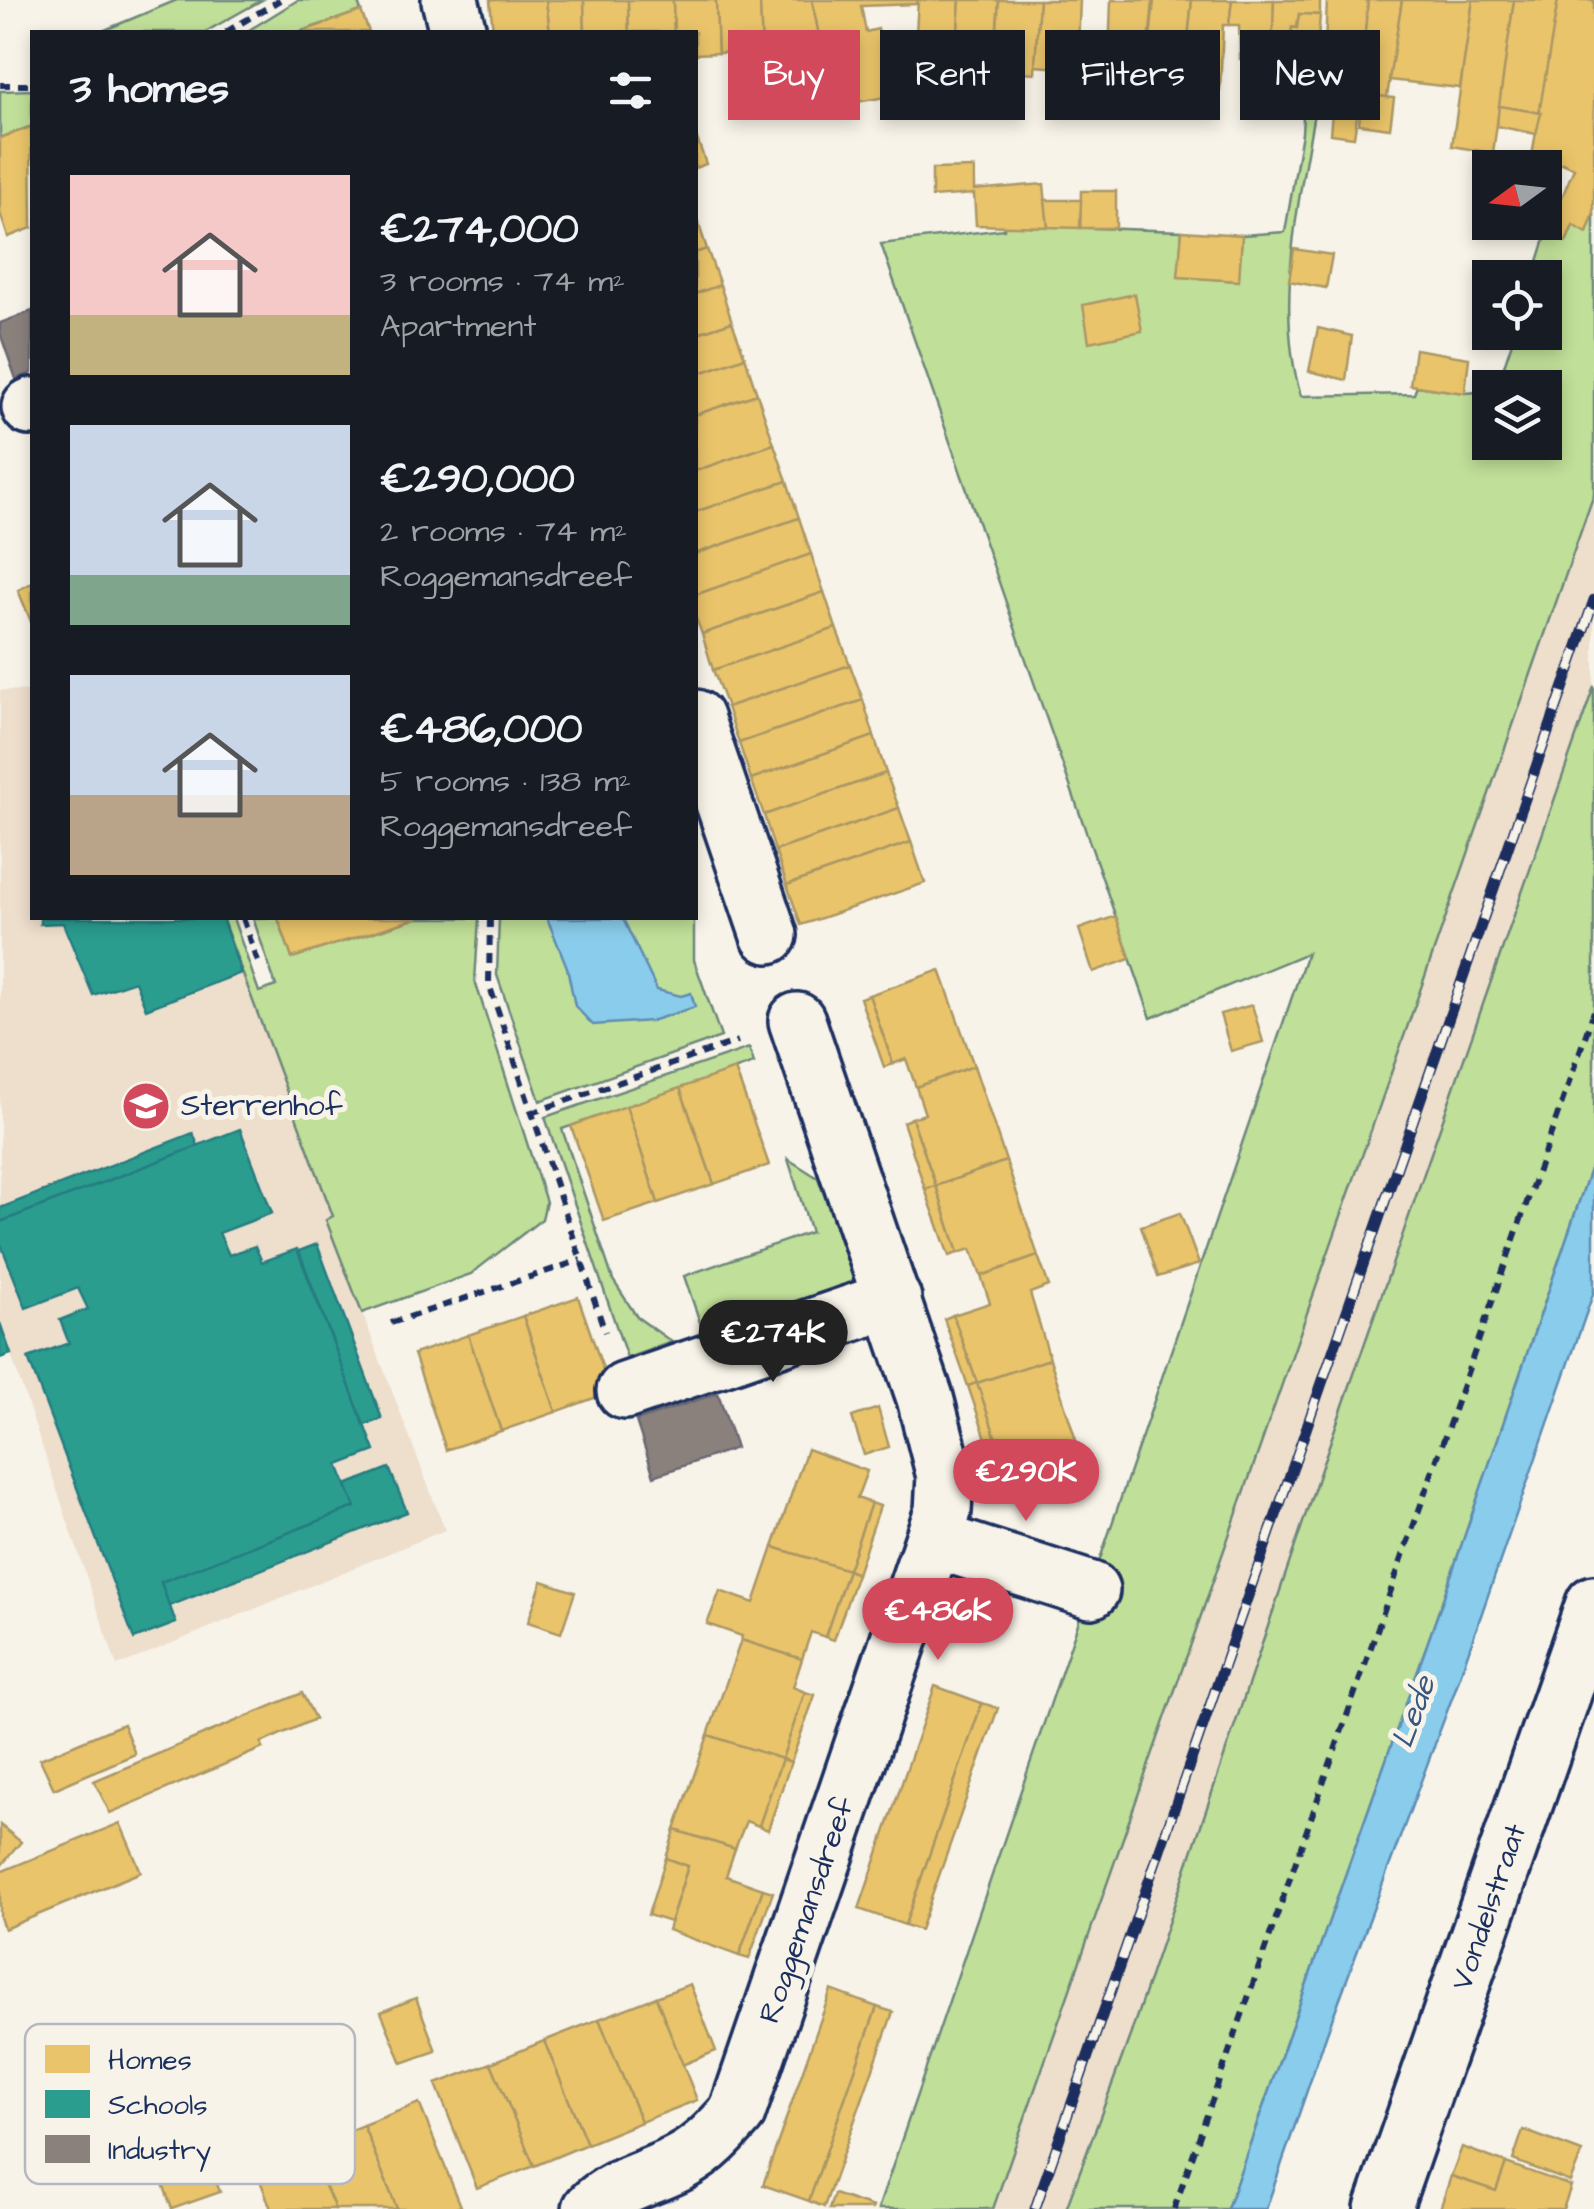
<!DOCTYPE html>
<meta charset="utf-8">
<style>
body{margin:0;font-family:"Architects Daughter",sans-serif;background:#242831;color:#f1f3f6;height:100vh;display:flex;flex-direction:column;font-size:38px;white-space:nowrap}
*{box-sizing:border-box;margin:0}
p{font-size:32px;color:#9ea1a6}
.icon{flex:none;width:55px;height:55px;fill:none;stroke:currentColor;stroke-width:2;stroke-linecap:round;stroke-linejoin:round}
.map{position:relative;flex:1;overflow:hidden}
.drawer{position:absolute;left:30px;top:30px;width:668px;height:890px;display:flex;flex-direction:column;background:#171b24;border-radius:0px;box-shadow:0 5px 15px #0003}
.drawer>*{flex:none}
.banner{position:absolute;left:728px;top:30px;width:715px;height:90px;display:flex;gap:20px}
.needle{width:65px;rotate:255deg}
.fabs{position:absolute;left:1472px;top:150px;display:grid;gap:20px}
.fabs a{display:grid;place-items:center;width:90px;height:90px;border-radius:0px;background:#171b24;box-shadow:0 5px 15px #0003;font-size:50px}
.price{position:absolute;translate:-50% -85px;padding:0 22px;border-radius:35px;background:#d1495b;color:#fff;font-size:32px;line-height:65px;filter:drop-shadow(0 2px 5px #0008)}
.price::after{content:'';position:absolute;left:50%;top:60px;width:30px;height:22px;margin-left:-15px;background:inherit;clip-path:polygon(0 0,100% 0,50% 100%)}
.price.on{background:#222;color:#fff}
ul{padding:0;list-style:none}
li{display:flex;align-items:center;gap:30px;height:250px;padding:0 40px}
li span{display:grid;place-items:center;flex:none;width:280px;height:200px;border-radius:0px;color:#555}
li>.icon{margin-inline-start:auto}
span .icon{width:120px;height:120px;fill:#fffc;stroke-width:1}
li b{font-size:42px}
h2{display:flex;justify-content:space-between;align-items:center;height:120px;padding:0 40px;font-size:42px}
.pill{padding:0 35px;border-radius:0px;background:#171b24;box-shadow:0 5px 15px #0003;font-size:35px;line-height:90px}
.pill.on{background:#d1495b;color:#fff}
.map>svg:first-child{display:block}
.built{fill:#eedecc}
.green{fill:#c0df98;stroke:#6e877b;stroke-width:2.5}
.water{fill:#8acceb;stroke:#5e8db3;stroke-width:2.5}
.homes{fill:#e9c46a;stroke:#ab9766;stroke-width:2.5}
.schools{fill:#2a9d8f;stroke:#267c80;stroke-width:2.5}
.industry{fill:#8a817c;stroke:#696873;stroke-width:2.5}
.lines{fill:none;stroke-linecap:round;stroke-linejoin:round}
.minor-casing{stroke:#1b2f5e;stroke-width:62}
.path{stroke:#1b2f5e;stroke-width:6;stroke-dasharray:10 8;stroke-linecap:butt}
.minor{stroke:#f7f3e8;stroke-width:55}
.rail-casing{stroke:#1b2f5e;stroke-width:11}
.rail{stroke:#f7f3e8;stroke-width:8;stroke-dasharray:22;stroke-linecap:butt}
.labels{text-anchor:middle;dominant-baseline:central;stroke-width:10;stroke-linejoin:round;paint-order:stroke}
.poi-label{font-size:30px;fill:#1b2f5e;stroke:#f7f3e8;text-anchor:start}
.street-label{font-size:30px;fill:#1b2f5e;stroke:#f7f3e8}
.water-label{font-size:32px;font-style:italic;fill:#375681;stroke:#f7f3e8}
.key{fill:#f7f3e8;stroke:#b5b8bf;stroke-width:2.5}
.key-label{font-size:28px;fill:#1b2f5e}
</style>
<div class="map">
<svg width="1594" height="2209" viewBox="0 0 1594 2209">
<rect width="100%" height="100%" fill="#f7f3e8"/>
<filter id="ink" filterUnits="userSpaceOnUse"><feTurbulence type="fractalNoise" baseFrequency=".01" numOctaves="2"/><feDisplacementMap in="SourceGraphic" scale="20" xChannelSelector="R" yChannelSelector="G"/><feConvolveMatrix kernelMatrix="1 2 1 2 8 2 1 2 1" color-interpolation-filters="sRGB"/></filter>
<g filter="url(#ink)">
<g class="built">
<polygon points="1594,494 1594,686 1324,1460 1130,2036 1066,2209 994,2209"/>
<polygon points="0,690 32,691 32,918 222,918 333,1216 327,1221 445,1530 117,1666 11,1355 0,1358"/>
</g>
<g class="green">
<polygon points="177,0 262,0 205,32 100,32"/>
<polygon points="298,0 357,0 361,11 299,32 246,32"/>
<path d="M1306,63H1322C1308,167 1270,294 1301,396L1414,394L1417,386L1465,393L1490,391V442H1545V388L1497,387L1515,333L1545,332V278L1533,277L1546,236L1566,242L1573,225L1587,232L1594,213V494L993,2209H878L1307,953L1151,1018L881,244L1004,229V225L1182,231L1179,276L1238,281L1242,235L1285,232L1302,133Z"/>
<polygon points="32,90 32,126 0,138 0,91"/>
<polygon points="1594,686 1594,1158 1442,1602 1227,2209 1066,2209 1130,2036 1324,1460"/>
<polygon points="222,918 233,918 259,992 276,986 253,918 278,918 292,958 417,918 479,918 475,981 546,1202 542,1219 471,1274 362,1313 326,1220 333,1216"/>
<polygon points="499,918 694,918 694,960 721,1037 540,1101 497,975"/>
<polygon points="749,1048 754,1063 562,1129 613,1280 637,1317 672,1342 627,1358 545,1117"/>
<polygon points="788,1159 818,1178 858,1290 791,1313 786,1303 703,1331 684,1276 811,1232"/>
</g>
<g class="water">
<polygon points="547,918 619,918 624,921 657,990 681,996 691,993 695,1007 651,1021 593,1025 575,1006 567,967"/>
<polygon points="1594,1158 1594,1291 1455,1690 1328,2030 1266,2209 1227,2209 1442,1602"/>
</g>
<g class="homes">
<polygon points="490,0 546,0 550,32 493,32"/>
<polygon points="546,0 584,0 585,32 550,32"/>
<polygon points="584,0 628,0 629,32 585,32"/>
<polygon points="628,0 673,0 674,32 629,32"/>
<polygon points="673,0 716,0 718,53 695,54 695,32 674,32"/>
<polygon points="716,0 760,0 762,51 718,53"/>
<polygon points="760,0 812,0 822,49 762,51"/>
<polygon points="812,0 918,0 917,4 861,6 866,32 878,29 892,96 833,106"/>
<polygon points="918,0 960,0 956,69 914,68"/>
<polygon points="960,0 999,0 994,70 991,48 957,47"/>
<polygon points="999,0 1039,0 1035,73 994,70"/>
<polygon points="1039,0 1080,0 1077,69 1035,66"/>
<polygon points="1111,0 1153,0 1145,88 1108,86"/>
<polygon points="1154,0 1192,0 1183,90 1145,88"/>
<polygon points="1192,0 1232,0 1229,25 1223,25 1220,91 1183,90"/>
<polygon points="1232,0 1274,0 1272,61 1240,59 1239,25 1229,25"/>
<polygon points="1274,0 1320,0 1320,15 1299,14 1297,28 1292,27 1290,62 1272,61"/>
<polygon points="1327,0 1368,0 1364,50 1325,48"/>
<polygon points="1368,0 1402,0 1387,97 1359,94"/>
<polygon points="1402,0 1473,0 1460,88 1389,80"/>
<polygon points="1473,0 1514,0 1493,153 1452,146"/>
<polygon points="1514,0 1558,0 1541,113 1499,106"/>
<polygon points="1558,0 1594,0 1594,213 1587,233 1573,225 1566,242 1546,236 1574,168 1562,163 1545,172 1545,168 1530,168"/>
<polygon points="361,11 369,32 307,32 306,30"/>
<polygon points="1299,14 1320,15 1316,64 1290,62 1292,27 1297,28"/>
<polygon points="1362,94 1394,98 1390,128 1359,124"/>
<polygon points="1333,100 1359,102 1354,137 1330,134"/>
<polygon points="1499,106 1541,113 1536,134 1497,126"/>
<polygon points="31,127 32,228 8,237 0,213 0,138"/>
<polygon points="695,133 706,164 695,168"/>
<polygon points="974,168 974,190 1044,184 1048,227 976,225 974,194 932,197 932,169"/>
<polygon points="1081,191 1116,191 1116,228 1080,228"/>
<polygon points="1045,200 1081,200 1080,228 1048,227"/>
<polygon points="695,213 707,249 695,253"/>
<polygon points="1182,231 1242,235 1239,281 1178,277"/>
<polygon points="707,249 720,285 695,294 695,253"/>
<polygon points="1294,249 1332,255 1326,288 1289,281"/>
<polygon points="720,285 732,322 695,334 695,294"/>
<polygon points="1135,294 1142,331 1089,342 1083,305"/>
<polygon points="732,322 745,357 695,375 695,334"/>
<polygon points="1318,328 1352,336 1346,380 1309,371"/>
<polygon points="1415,349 1469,358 1465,393 1410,385"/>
<polygon points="745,357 757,394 695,415 695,375"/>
<polygon points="757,394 774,444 695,471 695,415"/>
<polygon points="774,444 787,481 695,512 695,471"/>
<polygon points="787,481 799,518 695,554 695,512"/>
<polygon points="799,518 811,554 695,595 695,554"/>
<polygon points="811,554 824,592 702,634 695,616 695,595"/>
<polygon points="32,583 32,624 18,590"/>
<polygon points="824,592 836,628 713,670 702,634"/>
<polygon points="836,628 850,665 727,707 713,670"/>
<polygon points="850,665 863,700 739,743 727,707"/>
<polygon points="863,700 874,736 751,779 739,743"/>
<polygon points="874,736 886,773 764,815 751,779"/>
<polygon points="886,773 899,808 775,851 764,815"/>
<polygon points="899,808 911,842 787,885 775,851"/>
<polygon points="911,842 925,883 801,925 787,885"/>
<polygon points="1116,916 1130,959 1093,972 1079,929"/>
<polygon points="278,918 417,918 292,958"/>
<polygon points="940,970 974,1066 916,1087 906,1059 893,1064 869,995"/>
<polygon points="869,995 893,1064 884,1067 860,998"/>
<polygon points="1252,1005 1263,1042 1231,1051 1220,1014"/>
<polygon points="974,1066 1006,1161 936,1186 912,1118 925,1114 916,1087"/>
<polygon points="735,1069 769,1165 714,1184 680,1088"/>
<polygon points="680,1088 714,1184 658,1203 626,1106"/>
<polygon points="626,1106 658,1203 604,1221 571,1126"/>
<polygon points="912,1118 936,1186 925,1189 903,1122"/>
<polygon points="1006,1161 1038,1256 981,1276 971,1249 958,1253 936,1186"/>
<polygon points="936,1186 958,1253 949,1256 925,1189"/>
<polygon points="1180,1213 1199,1264 1158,1277 1141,1226"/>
<polygon points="1038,1256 1049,1286 1030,1293 1050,1359 977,1383 953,1315 990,1303 981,1276"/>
<polygon points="578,1297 611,1392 556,1412 523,1316"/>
<polygon points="953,1315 977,1383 968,1386 944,1319"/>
<polygon points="523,1316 556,1412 501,1431 468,1335"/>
<polygon points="468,1335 501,1431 446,1450 414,1354"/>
<polygon points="1050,1359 1081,1456 1024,1475 1014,1446 1000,1450 977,1383"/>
<polygon points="977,1383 1000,1450 991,1453 968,1386"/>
<polygon points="878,1408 889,1447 864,1455 852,1417"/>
<polygon points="807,1449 867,1471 857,1498 871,1503 848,1570 773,1547"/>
<polygon points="871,1503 880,1506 857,1574 848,1570"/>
<polygon points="773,1547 848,1570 825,1637 811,1632 802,1659 741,1640 742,1636 707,1624 720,1591 754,1603"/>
<polygon points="848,1570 857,1574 834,1640 825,1637"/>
<polygon points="542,1581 575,1592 561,1633 528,1622"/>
<polygon points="741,1640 802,1659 793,1687 805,1692 782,1759 708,1735"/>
<polygon points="935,1686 982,1703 905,1925 859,1909"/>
<polygon points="805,1692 815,1695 791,1762 782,1759"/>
<polygon points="302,1693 315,1719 261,1743 263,1748 110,1813 94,1781"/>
<polygon points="982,1703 998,1708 920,1930 905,1925"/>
<polygon points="123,1724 135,1754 54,1789 40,1759"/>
<polygon points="708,1735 782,1759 759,1826 746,1821 735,1849 675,1830"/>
<polygon points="782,1759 791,1762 768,1830 759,1826"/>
<polygon points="120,1823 141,1872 4,1929 0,1917 0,1872"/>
<polygon points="0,1825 21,1842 0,1867"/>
<polygon points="675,1830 735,1849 726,1876 763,1889 739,1956 668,1930 688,1866 666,1858"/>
<polygon points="666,1858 688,1866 670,1922 648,1915"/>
<polygon points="763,1889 773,1892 749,1959 739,1956"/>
<polygon points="690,1984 716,2051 682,2065 656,1997"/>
<polygon points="831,1990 877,2007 809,2201 763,2185"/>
<polygon points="656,1997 697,2100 641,2122 599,2019"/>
<polygon points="416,1998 436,2051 402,2063 381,2012"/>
<polygon points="877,2007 893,2012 824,2207 809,2201"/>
<polygon points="599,2019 641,2122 587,2144 544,2041"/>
<polygon points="544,2041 587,2144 534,2166 491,2063"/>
<polygon points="491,2063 534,2166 477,2188 436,2084"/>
<polygon points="419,2103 461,2206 454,2209 397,2209 363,2125"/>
<polygon points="363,2125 387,2184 397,2209 335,2209 308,2147"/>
<polygon points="1523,2130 1582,2152 1570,2182 1513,2160"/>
<polygon points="198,2132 220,2192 172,2209 151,2150"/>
<polygon points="308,2147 335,2209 271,2209 255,2167"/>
<polygon points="1462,2147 1506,2163 1496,2191 1451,2176"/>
<polygon points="1506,2163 1571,2186 1563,2209 1440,2209 1451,2176 1496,2191"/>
<polygon points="834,2194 873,2207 872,2209 829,2209"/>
</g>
<g class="schools">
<polygon points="40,918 222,918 241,973 146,1009 135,981 93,995 63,923 40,924"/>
<polygon points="240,1129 272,1213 219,1233 229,1255 255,1246 262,1262 297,1249 375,1451 338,1465 355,1507 161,1582 176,1623 134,1639 28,1358 69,1343 60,1320 88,1309 78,1288 26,1308 0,1242 0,1222"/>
<polygon points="193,1133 198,1146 0,1222 0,1208"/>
<polygon points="317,1244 382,1419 364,1425 299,1251"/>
<polygon points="0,1323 11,1354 0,1358"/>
<polygon points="389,1468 407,1512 169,1606 161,1582 355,1507 346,1485"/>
</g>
<g class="industry">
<polygon points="32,311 32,373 16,379 0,333 0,323"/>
<polygon points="718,1393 736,1448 654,1476 636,1421"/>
</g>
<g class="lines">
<g class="minor-casing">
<g id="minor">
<polyline points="450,0 458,32"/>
<polyline points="30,407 32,406"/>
<polyline points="695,718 769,935"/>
<polyline points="625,1391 893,1299"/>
<polyline points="935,1540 1091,1590"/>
<path d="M591,2209C615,2184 653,2178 683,2161C705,2149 721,2131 737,2113L943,1511L945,1476L925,1398L797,1021"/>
<polyline points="1383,2209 1594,1604"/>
</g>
</g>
<g class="path">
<polyline points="226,32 280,0"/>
<polyline points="0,85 32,85"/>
<polyline points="243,918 259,965"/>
<polyline points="490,918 489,984 605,1332"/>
<polyline points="531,1113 738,1041"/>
<polyline points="391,1323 581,1260"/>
<polyline points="1174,2209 1594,1011"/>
</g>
<use href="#minor" class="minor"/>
<g class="rail-casing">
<polyline id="rail" points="1035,2209 1594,600"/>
</g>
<use href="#rail" class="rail"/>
</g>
</g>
<defs>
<g id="school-disc" transform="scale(2.5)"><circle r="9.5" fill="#d1495b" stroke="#f7f3e8"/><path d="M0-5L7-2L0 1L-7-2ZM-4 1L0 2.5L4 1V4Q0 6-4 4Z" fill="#fff"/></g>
</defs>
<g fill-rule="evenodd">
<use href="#school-disc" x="146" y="1106"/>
</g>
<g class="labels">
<g class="poi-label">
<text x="181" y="1106">Sterrenhof</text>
</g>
<g class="street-label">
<text transform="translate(1489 1907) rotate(-71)">Vondelstraat</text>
<text transform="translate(807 1910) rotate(-71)">Roggemansdreef</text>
</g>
<g class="water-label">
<text transform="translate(1414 1712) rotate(-70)">Lede</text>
</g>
</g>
<rect x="25" y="2024" width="330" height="160" rx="15" class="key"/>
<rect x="45" y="2045" width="45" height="28" fill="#e9c46a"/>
<rect x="45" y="2090" width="45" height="28" fill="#2a9d8f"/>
<rect x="45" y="2135" width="45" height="28" fill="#8a817c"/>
<g class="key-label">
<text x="108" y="2069">Homes</text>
<text x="108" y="2114">Schools</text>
<text x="108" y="2159">Industry</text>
</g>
</svg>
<div class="fabs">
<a><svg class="needle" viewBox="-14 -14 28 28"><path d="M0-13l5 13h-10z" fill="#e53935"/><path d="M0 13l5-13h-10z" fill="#9ea1a6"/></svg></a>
<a><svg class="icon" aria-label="locate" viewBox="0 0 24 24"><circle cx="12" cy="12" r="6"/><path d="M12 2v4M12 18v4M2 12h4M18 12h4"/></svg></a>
<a><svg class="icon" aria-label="layers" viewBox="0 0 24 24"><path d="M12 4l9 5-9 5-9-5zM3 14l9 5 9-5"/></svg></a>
</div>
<b class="price on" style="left:773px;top:1385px">€274K</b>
<b class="price" style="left:1026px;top:1524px">€290K</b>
<b class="price" style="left:938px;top:1663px">€486K</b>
<div class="banner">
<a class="pill on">Buy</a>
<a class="pill">Rent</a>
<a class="pill">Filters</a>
<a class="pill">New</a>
</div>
<section class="drawer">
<h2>3 homes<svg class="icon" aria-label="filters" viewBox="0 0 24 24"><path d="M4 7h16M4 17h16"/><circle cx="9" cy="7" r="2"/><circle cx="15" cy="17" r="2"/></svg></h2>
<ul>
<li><span style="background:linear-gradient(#f6c9c9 70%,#c2b280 0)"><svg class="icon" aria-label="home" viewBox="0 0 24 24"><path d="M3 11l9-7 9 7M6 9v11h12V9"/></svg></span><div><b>€274,000</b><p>3 rooms · 74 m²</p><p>Apartment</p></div></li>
<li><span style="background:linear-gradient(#c9d6e8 75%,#7fa58c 0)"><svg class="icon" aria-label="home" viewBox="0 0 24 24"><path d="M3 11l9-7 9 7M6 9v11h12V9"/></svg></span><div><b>€290,000</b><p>2 rooms · 74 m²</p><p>Roggemansdreef</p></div></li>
<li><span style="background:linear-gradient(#c9d6e8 60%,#b9a48a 0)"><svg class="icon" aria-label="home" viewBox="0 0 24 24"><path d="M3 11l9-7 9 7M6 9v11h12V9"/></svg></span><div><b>€486,000</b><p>5 rooms · 138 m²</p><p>Roggemansdreef</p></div></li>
</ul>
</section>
</div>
